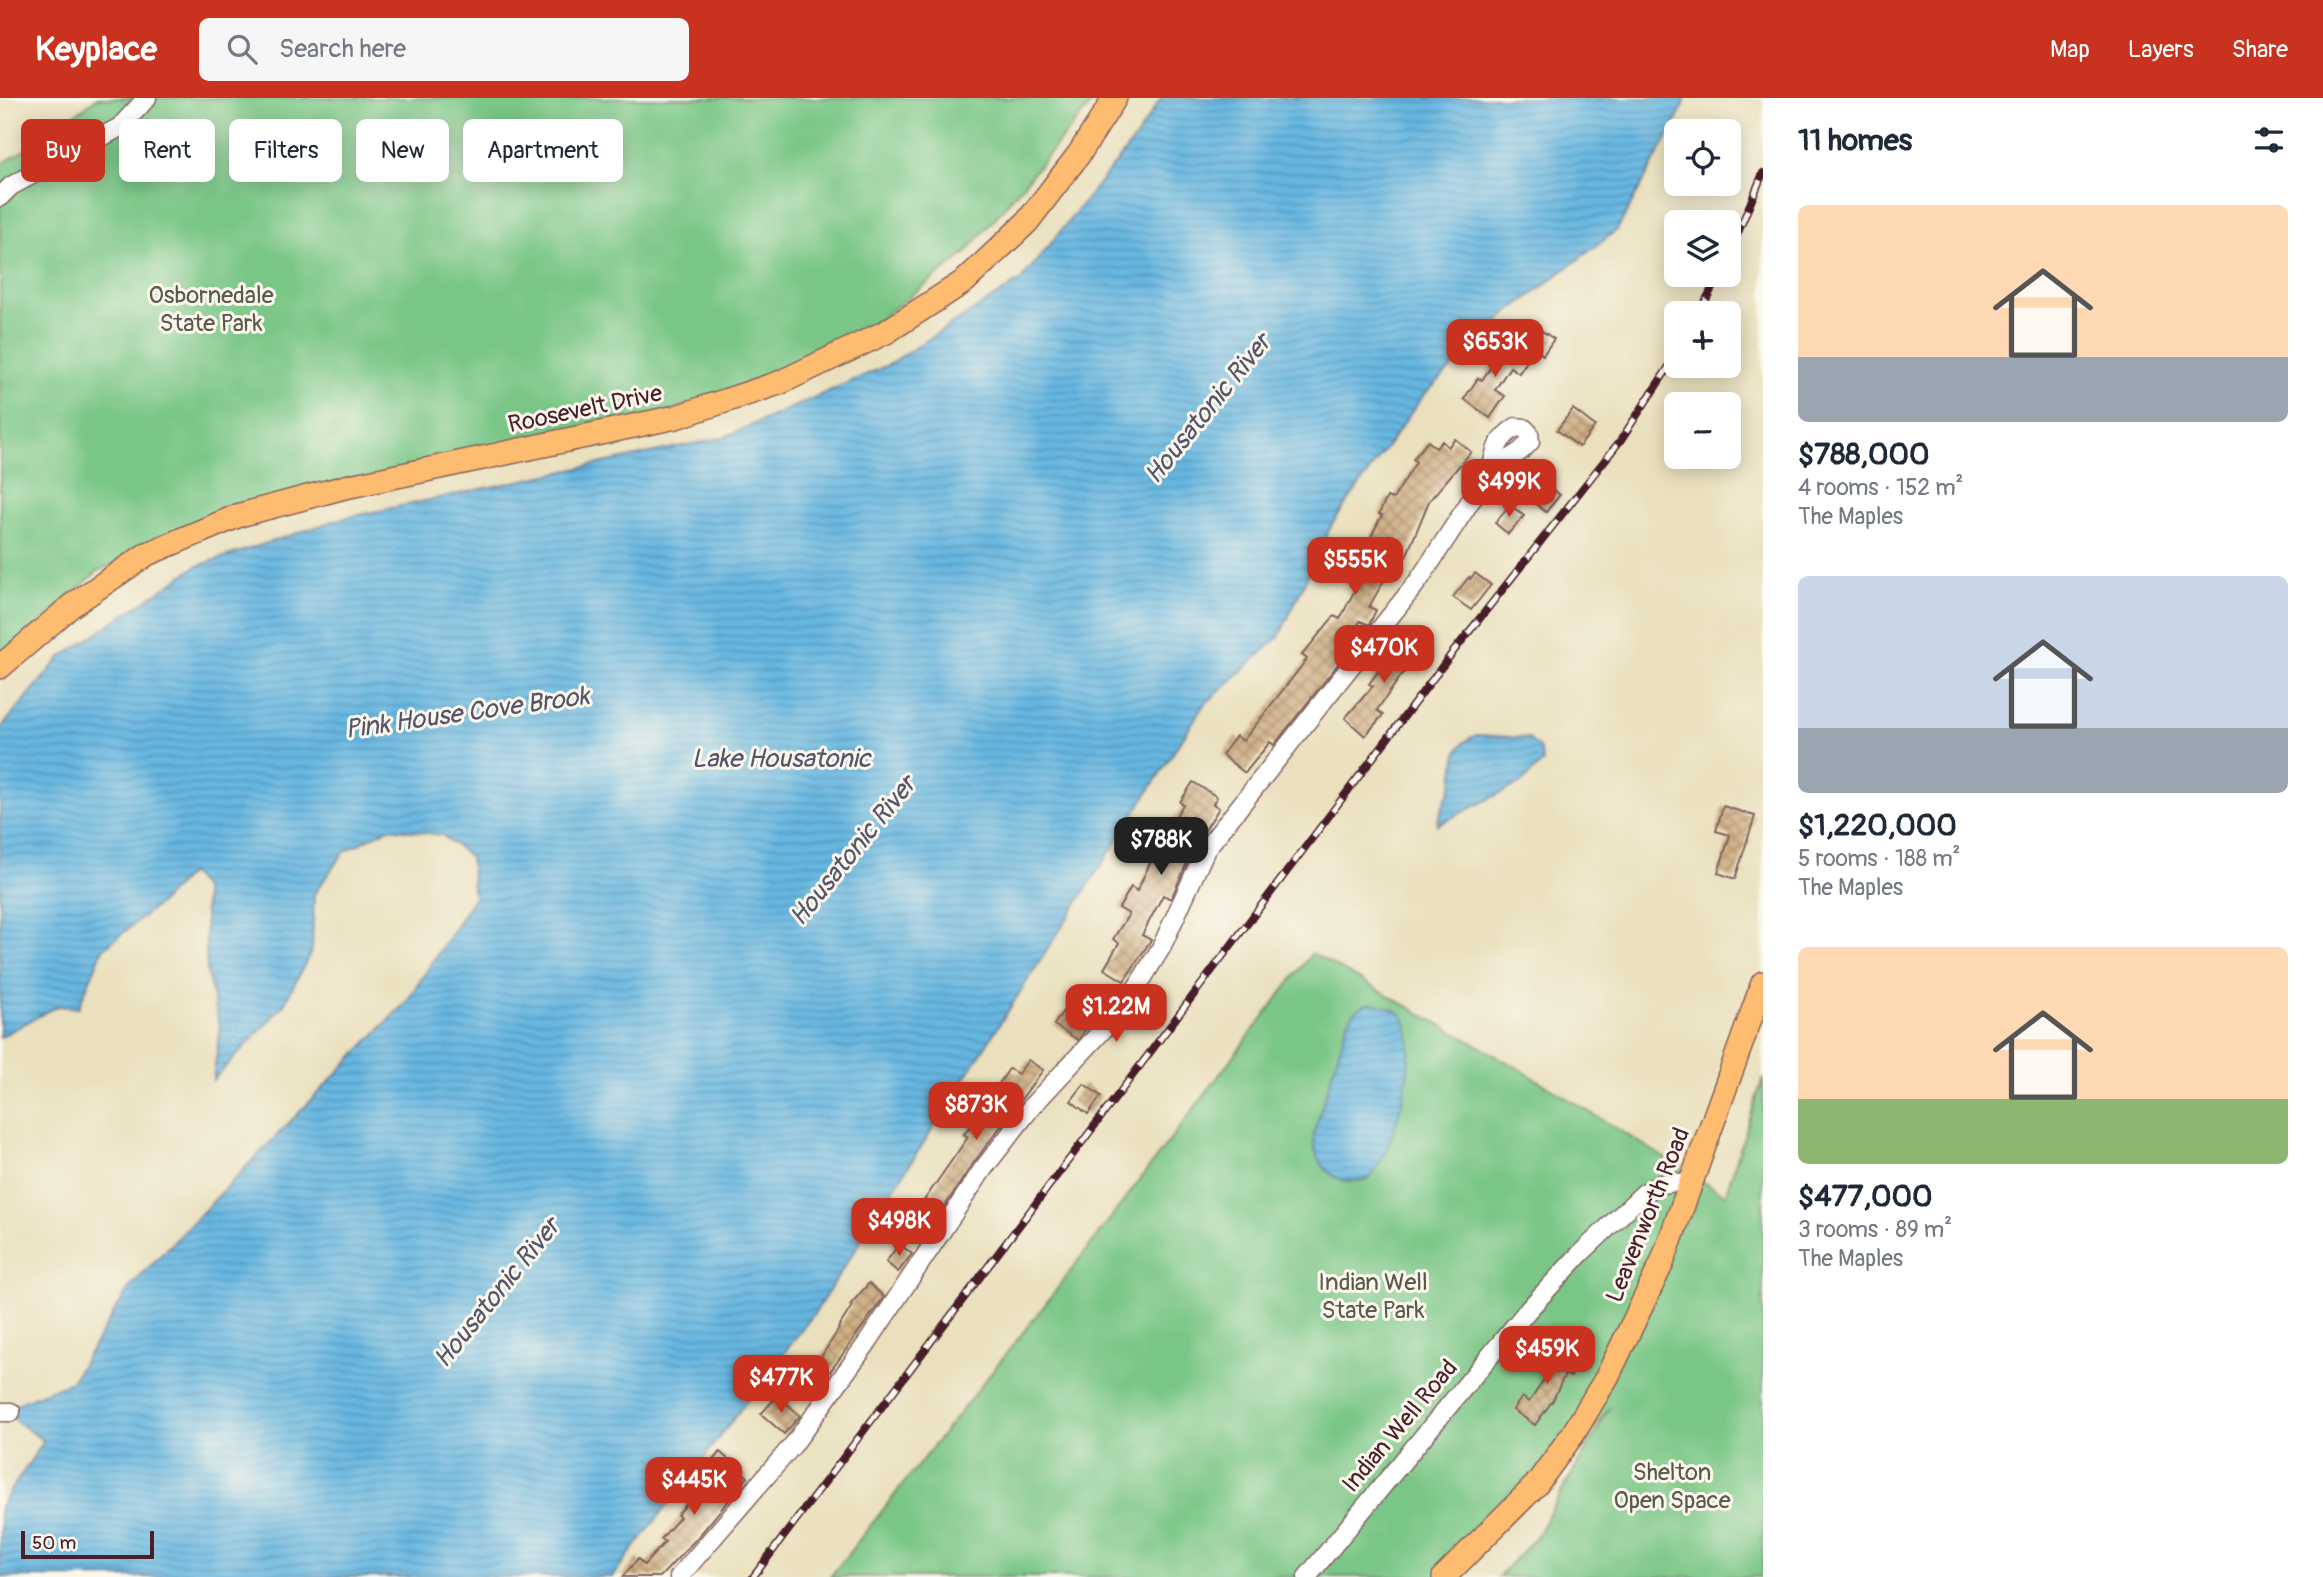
<!DOCTYPE html>
<meta charset="utf-8">
<style>
body{margin:0;font-family:Pangolin,sans-serif;background:#f6f6f7;color:#1f2937;height:100vh;display:flex;flex-direction:column;font-size:26px;white-space:nowrap}
*{box-sizing:border-box;margin:0}
p{font-size:23px;color:#747a83}
.icon{flex:none;width:38px;height:38px;fill:none;stroke:currentColor;stroke-width:2;stroke-linecap:round;stroke-linejoin:round}
.map{position:relative;flex:1;overflow:hidden}
.panel{display:flex;flex-direction:column;background:#fff;width:560px}
.panel>*{flex:none}
.banner{position:absolute;left:21px;top:21px;width:665px;height:63px;display:flex;gap:14px}
.buttons{position:absolute;left:1664px;top:21px;display:grid;gap:14px}
.buttons a{display:grid;place-items:center;width:77px;height:77px;border-radius:10px;background:#fff;box-shadow:0 4px 18px #0003;font-size:35px}
.scale{position:absolute;left:21px;bottom:18px;width:133px;box-sizing:border-box;padding-left:7px;border:4px solid #4a1f2b;border-top:0;font-size:19px;line-height:24px;white-space:nowrap;color:#4a1f2b;-webkit-text-stroke:5px #fbf7ec;paint-order:stroke}
.price{position:absolute;translate:-50% -60px;padding:0 16px;border-radius:14px;background:#c8321e;color:#fff;font-size:23px;line-height:46px;filter:drop-shadow(0 2px 4px #0008)}
.price::after{content:'';position:absolute;left:50%;top:42px;width:21px;height:16px;margin-left:-10px;background:inherit;clip-path:polygon(0 0,100% 0,50% 100%)}
.price.selected{background:#222;color:#fff}
ul{padding:0;list-style:none}
li{display:grid;align-content:center;gap:14px;height:371px;padding:0 35px}
li span{display:grid;place-items:center;height:217px;border-radius:10px;color:#555}
li>.icon{margin-inline-start:auto}
span .icon{width:126px;height:126px;fill:#fffc;stroke-width:1}
li b{font-size:30px}
h2{display:flex;justify-content:space-between;align-items:center;height:84px;padding:0 35px;font-size:30px}
.pill{padding:0 24px;border-radius:10px;background:#fff;box-shadow:0 4px 18px #0003;font-size:24px;line-height:63px}
.pill.selected{background:#c8321e;color:#fff}
header{display:flex;align-items:center;gap:42px;box-sizing:border-box;height:98px;padding:0 35px;background:#c8321e;color:#fff}
header strong{font-size:33px}
nav{display:flex;gap:38px;margin-inline-start:auto;font-size:24px}
.search{width:490px;height:63px;background:#f6f6f7;display:flex;align-items:center;gap:18px;box-sizing:border-box;padding:0 24px;border-radius:10px;color:#747a83;font-size:26px}
main{display:flex;flex:1;min-height:0}
.map>svg:first-child{display:block}
.green{fill:#79c686;stroke:#627258;stroke-width:2}
.water{fill:url(#water-rules);stroke:#586b86;stroke-width:2}
.building{fill:url(#building-cross-hatch)}
.lines{fill:none;stroke-linecap:round;stroke-linejoin:round}
.minor-casing{stroke:#82635e;stroke-width:21}
.major-casing{stroke:#82635e;stroke-width:26}
.minor{stroke:#fff;stroke-width:18}
.major{stroke:#febc70;stroke-width:23}
.rail-casing{stroke:#4a1f2b;stroke-width:8}
.rail{stroke:#fbf7ec;stroke-width:5;stroke-dasharray:16;stroke-linecap:butt}
.labels{text-anchor:middle;dominant-baseline:central;stroke-width:6;stroke-linejoin:round;paint-order:stroke}
.park-label{font-size:24px;fill:#5a594b;stroke:#fbf7ec}
.street-label{font-size:24px;fill:#4a1f2b;stroke:#fbf7ec}
.water-label{font-size:26px;font-style:italic;fill:#54546b;stroke:#fbf7ec}
</style>
<header>
<strong>Keyplace</strong>
<div class="search"><svg class="icon" aria-label="search" viewBox="0 0 24 24"><circle cx="10" cy="10" r="6"/><path d="M15 15l6 6"/></svg>Search here</div>
<nav><a>Map</a><a>Layers</a><a>Share</a></nav>
</header>
<main>
<div class="map">
<svg width="1763" height="1479" viewBox="0 0 1763 1479">
<defs>
<pattern id="water-rules" width="6" height="5" patternUnits="userSpaceOnUse" patternTransform="scale(1.75)"><rect width="6" height="5" fill="#66b7e1"/><path d="M0 2.5h6" fill="none" stroke="#5694b7"/></pattern>
<pattern id="building-cross-hatch" width="8" height="8" patternUnits="userSpaceOnUse" patternTransform="scale(1.75)"><rect width="8" height="8" fill="#d0b186"/><path d="M0 0l8 8M0 8l8-8" fill="none" stroke="#ab8f6e"/></pattern>
</defs>
<rect width="100%" height="100%" fill="#fbf7ec"/>
<filter id="ink" filterUnits="userSpaceOnUse"><feTurbulence type="fractalNoise" baseFrequency=".0143" numOctaves="2"/><feDisplacementMap in="SourceGraphic" scale="14" xChannelSelector="R" yChannelSelector="G"/><feConvolveMatrix kernelMatrix="1 2 1 2 8 2 1 2 1" color-interpolation-filters="sRGB"/></filter>
<filter id="wash" filterUnits="userSpaceOnUse"><feTurbulence type="fractalNoise" baseFrequency=".00686" numOctaves="4" result="noise"/><feDisplacementMap in="SourceGraphic" scale="28" xChannelSelector="R" yChannelSelector="G"/><feGaussianBlur stdDeviation="1.57" result="paint"/><feColorMatrix in="noise" values="0 0 0 0 0 0 0 0 0 0 0 0 0 0 0 0 0 1.4 0 .05"/><feComposite in="paint" operator="in"/></filter>
<g filter="url(#wash)">
<rect width="100%" height="100%" fill="#eae0bd"/>
<g class="green">
<polygon points="97,0 1096,0 964,157 854,241 758,286 619,328 162,441 98,473 0,560 0,67 45,39"/>
<polygon points="1312,855 1513,967 1725,1097 1763,980 1763,1479 1498,1479 1536,1439 1610,1309 1565,1369 1460,1469 1447,1479 830,1479 1047,1204"/>
</g>
<g class="water">
<polygon points="1161,0 1686,0 1675,26 1617,132 1509,214 1423,298 1332,426 1279,539 1203,608 816,1213 612,1479 0,1479 0,1408 44,1343 16,1323 11,1314 16,1306 71,1284 130,1189 407,903 474,800 470,759 442,737 389,730 344,754 314,796 312,852 283,908 213,982 220,931 207,873 204,791 190,775 160,805 103,851 78,910 57,908 0,939 0,631 60,560 197,468 340,421 725,339 888,267 1021,182 1135,41"/>
<path d="M1477,637L1528,640L1539,650L1543,664L1521,685L1437,727C1439,713 1446,702 1451,689C1459,667 1448,648 1477,637Z"/>
<path d="M1369,905C1379,906 1397,910 1403,919C1423,948 1393,1058 1368,1081C1334,1091 1312,1066 1314,1034L1348,924L1356,912Z"/>
</g>
<g id="blocks">
<g class="building">
<polygon points="1536,229 1554,241 1543,257 1526,244"/>
<polygon points="1503,242 1529,260 1519,275 1510,269 1495,292 1505,298 1490,320 1464,301 1478,280 1482,282 1497,260 1492,257"/>
<polygon points="1573,311 1595,328 1579,349 1557,332"/>
<polygon points="1455,341 1471,354 1429,403 1406,459 1399,456 1369,509 1376,512 1369,527 1360,523 1340,560 1342,561 1274,647 1270,644 1245,675 1222,657 1236,638 1243,643 1307,561 1302,557 1334,518 1340,521 1360,482 1354,479 1369,452 1365,450 1382,417 1379,416 1387,399 1393,401 1416,364 1413,361 1428,343 1436,350 1442,343 1448,349"/>
<polygon points="1541,383 1560,397 1546,414 1528,400"/>
<polygon points="1510,407 1524,418 1508,436 1495,425"/>
<polygon points="1475,475 1491,487 1471,512 1453,499 1469,479 1470,481"/>
<polygon points="1405,537 1424,553 1401,578 1377,612 1383,617 1365,638 1345,620 1373,588 1369,586"/>
<polygon points="1193,684 1217,699 1213,706 1219,710 1193,751 1171,801 1163,797 1142,837 1151,842 1124,883 1104,871 1119,845 1113,841 1129,816 1119,810 1131,789 1137,793 1163,737 1183,707 1180,704"/>
<polygon points="1723,708 1755,718 1735,781 1718,775 1730,737 1716,733"/>
<polygon points="1063,913 1088,928 1078,942 1054,927"/>
<polygon points="1028,962 1043,972 974,1064 933,1126 930,1124 920,1137 907,1127 968,1039 964,1036 989,1004 987,1003 1009,971 1018,976"/>
<polygon points="1084,986 1101,998 1088,1016 1071,1003"/>
<polygon points="899,1146 912,1156 898,1174 886,1164"/>
<polygon points="869,1185 884,1199 816,1293 799,1281 810,1265 815,1268 839,1231 838,1230 852,1208 850,1207"/>
<polygon points="1553,1251 1578,1264 1571,1279 1565,1276 1553,1302 1535,1327 1513,1312 1522,1299 1529,1304 1548,1276 1538,1270 1545,1258 1548,1260"/>
<polygon points="778,1297 800,1318 784,1336 761,1316"/>
<polygon points="720,1354 748,1379 698,1439 660,1479 622,1479 638,1461 644,1467 665,1444 661,1441 680,1419 677,1417 711,1378 704,1372"/>
</g>
</g>
</g>
<g filter="url(#ink)">
<use href="#blocks" fill-opacity="0" stroke="#82635e" stroke-width="2"/>
<g class="lines">
<g class="minor-casing">
<g id="minor">
<polyline points="0,99 11,88 120,29 147,0"/>
<polyline points="0,1314 11,1314"/>
<path d="M679,1479L793,1347L867,1245L983,1071L1033,1007L1126,907L1161,850L1206,751L1419,482L1492,370C1495,350 1499,340 1516,329L1524,330L1529,335L1530,344C1518,357 1508,363 1492,370"/>
<polyline points="1307,1479 1528,1212 1580,1156 1644,1095 1661,1086 1675,1084 1690,1087"/>
</g>
</g>
<g class="major-casing">
<g id="major">
<polyline points="0,569 71,508 147,456 240,417 345,389 676,319 779,285 886,234 965,183 1027,124 1079,56 1115,0"/>
<polyline points="1444,1479 1536,1387 1573,1336 1607,1279 1662,1165 1763,885"/>
</g>
</g>
<use href="#minor" class="minor"/>
<use href="#major" class="major"/>
<g class="rail-casing">
<g id="rail">
<polyline points="1729,156 1763,75"/>
<polyline points="1699,215 1719,177"/>
<polyline points="753,1479 1450,558 1620,343 1676,258"/>
</g>
</g>
<use href="#rail" class="rail"/>
</g>
</g>
<g class="labels">
<g class="park-label">
<text x="211" y="197">Osbornedale<tspan x="211" dy="28">State Park</tspan></text>
<text x="1373" y="1184">Indian Well<tspan x="1373" dy="28">State Park</tspan></text>
<text x="1672" y="1374">Shelton<tspan x="1672" dy="28">Open Space</tspan></text>
</g>
<g class="street-label">
<text transform="translate(585 311) rotate(-12)">Roosevelt Drive</text>
<text transform="translate(1648 1117) rotate(-68)">Leavenworth Road</text>
<text transform="translate(1400 1328) rotate(-50)">Indian Well Road</text>
</g>
<g class="water-label">
<text transform="translate(1208 311) rotate(-51)">Housatonic River</text>
<text transform="translate(467 615) rotate(-8)">Pink House Cove Brook</text>
<text x="781" y="661">Lake Housatonic</text>
<text transform="translate(853 753) rotate(-51)">Housatonic River</text>
<text transform="translate(497 1195) rotate(-51)">Housatonic River</text>
</g>
</g>
</svg>
<div class="buttons">
<a><svg class="icon" aria-label="locate" viewBox="0 0 24 24"><circle cx="12" cy="12" r="6"/><path d="M12 2v4M12 18v4M2 12h4M18 12h4"/></svg></a>
<a><svg class="icon" aria-label="layers" viewBox="0 0 24 24"><path d="M12 4l9 5-9 5-9-5zM3 14l9 5 9-5"/></svg></a>
<a>+</a>
<a>−</a>
</div>
<div class="scale">50 m</div>
<b class="price" style="left:1495px;top:281px">$653K</b>
<b class="price" style="left:1509px;top:421px">$499K</b>
<b class="price" style="left:1355px;top:499px">$555K</b>
<b class="price" style="left:1384px;top:587px">$470K</b>
<b class="price selected" style="left:1161px;top:779px">$788K</b>
<b class="price" style="left:1116px;top:946px">$1.22M</b>
<b class="price" style="left:976px;top:1044px">$873K</b>
<b class="price" style="left:899px;top:1160px">$498K</b>
<b class="price" style="left:1547px;top:1288px">$459K</b>
<b class="price" style="left:781px;top:1317px">$477K</b>
<b class="price" style="left:694px;top:1419px">$445K</b>
<div class="banner">
<a class="pill selected">Buy</a>
<a class="pill">Rent</a>
<a class="pill">Filters</a>
<a class="pill">New</a>
<a class="pill">Apartment</a>
</div>
</div>
<section class="panel">
<h2>11 homes<svg class="icon" aria-label="filters" viewBox="0 0 24 24"><path d="M4 7h16M4 17h16"/><circle cx="9" cy="7" r="2"/><circle cx="15" cy="17" r="2"/></svg></h2>
<ul>
<li><span style="background:linear-gradient(#ffd9b3 70%,#9aa5b1 0)"><svg class="icon" aria-label="home" viewBox="0 0 24 24"><path d="M3 11l9-7 9 7M6 9v11h12V9"/></svg></span><div><b>$788,000</b><p>4 rooms · 152 m²</p><p>The Maples</p></div></li>
<li><span style="background:linear-gradient(#c9d6e8 70%,#9aa5b1 0)"><svg class="icon" aria-label="home" viewBox="0 0 24 24"><path d="M3 11l9-7 9 7M6 9v11h12V9"/></svg></span><div><b>$1,220,000</b><p>5 rooms · 188 m²</p><p>The Maples</p></div></li>
<li><span style="background:linear-gradient(#ffd9b3 70%,#8fb573 0)"><svg class="icon" aria-label="home" viewBox="0 0 24 24"><path d="M3 11l9-7 9 7M6 9v11h12V9"/></svg></span><div><b>$477,000</b><p>3 rooms · 89 m²</p><p>The Maples</p></div></li>
</ul>
</section>
</main>
